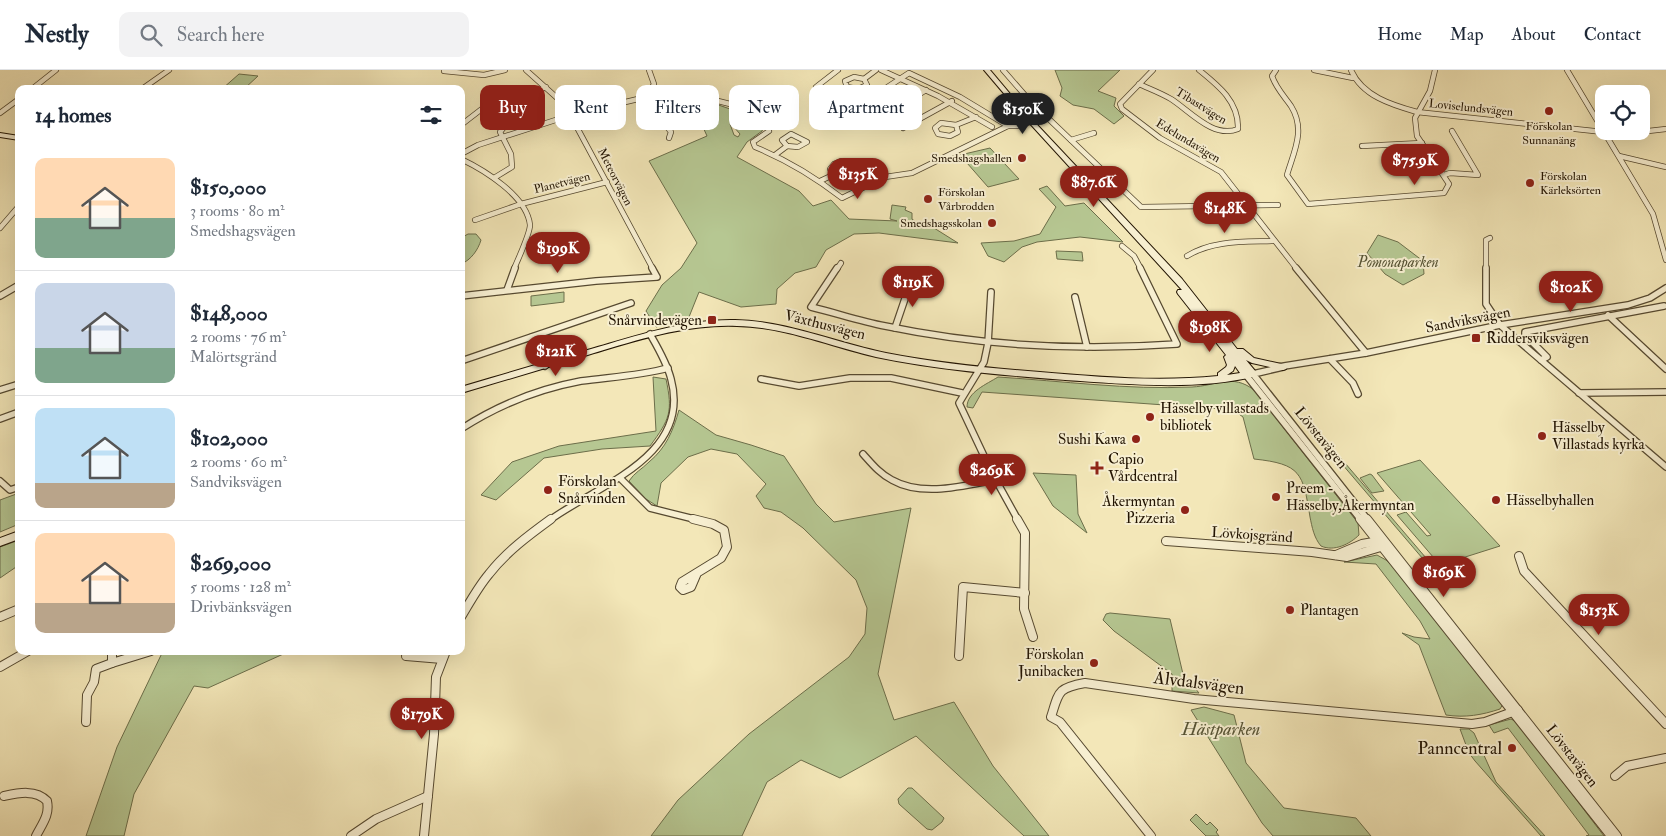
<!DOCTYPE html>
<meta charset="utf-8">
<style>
body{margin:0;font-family:"IM FELL Double Pica",serif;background:#f2f2f3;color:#1f2937;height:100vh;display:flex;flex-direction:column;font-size:19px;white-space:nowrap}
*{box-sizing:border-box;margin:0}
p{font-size:16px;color:#747a83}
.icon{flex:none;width:28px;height:28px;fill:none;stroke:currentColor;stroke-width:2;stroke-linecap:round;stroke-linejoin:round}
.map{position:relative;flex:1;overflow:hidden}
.drawer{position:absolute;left:15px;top:15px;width:450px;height:570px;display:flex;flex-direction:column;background:#fff;border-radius:10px;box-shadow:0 5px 20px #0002}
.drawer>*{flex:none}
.banner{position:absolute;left:480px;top:15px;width:475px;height:45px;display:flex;gap:10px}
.controls{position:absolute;left:1595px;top:15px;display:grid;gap:10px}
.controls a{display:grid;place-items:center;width:55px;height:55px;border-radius:10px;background:#fff;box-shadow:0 5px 20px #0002;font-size:25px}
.price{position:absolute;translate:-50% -42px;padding:0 11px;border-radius:18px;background:#8f2418;color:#fff;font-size:16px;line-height:32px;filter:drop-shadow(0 1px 2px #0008)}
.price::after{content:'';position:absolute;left:50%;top:30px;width:15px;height:11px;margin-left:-8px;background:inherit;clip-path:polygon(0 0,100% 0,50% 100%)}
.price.selected{background:#222;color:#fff}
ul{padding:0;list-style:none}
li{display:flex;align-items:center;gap:15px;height:125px;padding:0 20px}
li+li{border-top:1px solid #e0e1e3}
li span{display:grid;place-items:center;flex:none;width:140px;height:100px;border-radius:10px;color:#555}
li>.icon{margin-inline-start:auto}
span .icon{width:60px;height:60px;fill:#fffc;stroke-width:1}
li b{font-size:21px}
h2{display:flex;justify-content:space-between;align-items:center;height:60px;padding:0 20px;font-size:21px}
.tag{padding:0 18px;border-radius:10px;background:#fff;box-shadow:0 5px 20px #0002;font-size:18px;line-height:45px}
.tag.selected{background:#8f2418;color:#fff}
header{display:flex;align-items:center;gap:30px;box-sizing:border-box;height:70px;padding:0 25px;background:#fff;border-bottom:1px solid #e0e1e3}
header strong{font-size:24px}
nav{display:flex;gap:28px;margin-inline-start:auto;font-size:18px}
.search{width:350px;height:45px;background:#f2f2f3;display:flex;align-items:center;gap:12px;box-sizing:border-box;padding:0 18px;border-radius:10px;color:#747a83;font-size:19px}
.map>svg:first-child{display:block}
.green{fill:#b6c792;stroke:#6c6e4a}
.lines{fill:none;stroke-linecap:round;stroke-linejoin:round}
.street-far2-casing{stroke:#564930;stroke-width:6}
.street-far1-casing{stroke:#564930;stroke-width:8}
.street-casing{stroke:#564930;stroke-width:10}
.secondary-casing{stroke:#221402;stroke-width:2}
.street-far2{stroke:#f7efd1;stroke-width:4.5}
.street-far1{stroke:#f7efd1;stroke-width:5.5}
.street{stroke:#f7efd1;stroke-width:8}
.secondary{fill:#f7efd1;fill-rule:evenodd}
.poi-dot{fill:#8f2418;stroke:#f7efd1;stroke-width:2}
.labels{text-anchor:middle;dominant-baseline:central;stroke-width:4;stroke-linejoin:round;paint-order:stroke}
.far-street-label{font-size:12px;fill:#221402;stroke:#f7efd1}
.far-poi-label{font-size:12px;fill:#221402;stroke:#f7efd1;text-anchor:end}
.park-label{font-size:15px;font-style:italic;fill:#565334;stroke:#f7efd1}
.poi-label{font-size:15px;fill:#221402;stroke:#f7efd1;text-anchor:start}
.street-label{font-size:15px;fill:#221402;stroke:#f7efd1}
.near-street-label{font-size:18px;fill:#221402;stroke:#f7efd1}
.near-park-label{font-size:18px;font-style:italic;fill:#565334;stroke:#f7efd1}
.near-poi-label{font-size:18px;fill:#221402;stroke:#f7efd1;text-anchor:end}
</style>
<header>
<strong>Nestly</strong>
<div class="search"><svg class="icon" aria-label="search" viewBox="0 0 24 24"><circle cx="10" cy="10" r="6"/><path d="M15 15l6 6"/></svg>Search here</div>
<nav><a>Home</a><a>Map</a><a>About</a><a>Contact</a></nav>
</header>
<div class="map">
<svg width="1666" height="766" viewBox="0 0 1666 766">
<rect width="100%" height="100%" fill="#f3e7b8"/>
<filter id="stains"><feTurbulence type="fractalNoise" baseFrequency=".004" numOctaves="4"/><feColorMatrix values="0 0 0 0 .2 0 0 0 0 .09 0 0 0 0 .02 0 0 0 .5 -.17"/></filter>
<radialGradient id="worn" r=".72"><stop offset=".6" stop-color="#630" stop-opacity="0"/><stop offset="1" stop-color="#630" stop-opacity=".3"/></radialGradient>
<g class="green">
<polygon points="1055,0 1120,0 1098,21 1116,28 1114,36 1124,46 1114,54 1094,39 1073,35 1060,26 1062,18"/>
<polygon points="239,4 258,6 244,19 222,19"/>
<polygon points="707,31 733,40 730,54 734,65 738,67 740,64 733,56 733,49 737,41 767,46 775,53 772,56 764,57 762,61 747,72 737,87 799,121 813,136 831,130 849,149 897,151 890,149 892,135 906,137 905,140 912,143 912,149 917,153 926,153 958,173 879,163 854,164 826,180 816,197 795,203 777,219 776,234 741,237 699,222 689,247 656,257 646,241 662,215 681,198 697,173 649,91 707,66 694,37"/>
<polygon points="990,78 1019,109 988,117 960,85"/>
<polygon points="1047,116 1065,136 1084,133 1123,172 1080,167 1037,172 1022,177 1004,192 988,186 981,173 1014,171 1040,164 1056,137 1039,119"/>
<path d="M468,164H476L481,170C478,180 471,190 461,194V168Z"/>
<polygon points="1378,165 1398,172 1423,191 1424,204 1403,215 1385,204 1367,183"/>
<polygon points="1056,181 1082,182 1083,191 1057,189"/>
<polygon points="564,222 564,232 531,236 531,226"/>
<path d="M653,307L666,309C673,342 670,349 650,376L602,379L544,388L496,430L481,425L512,392L559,376L656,361Z"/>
<path d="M998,307C1062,311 1128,320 1192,317C1216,316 1232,303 1254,320L1358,453L1359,465C1350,474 1334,482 1321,476C1314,468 1312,457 1310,447C1303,403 1301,394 1254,389L1243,347L1236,342L1221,339L982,322L973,338L967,337C967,322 987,314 998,307Z"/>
<path d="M679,340L716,365L751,375L784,386L816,434L834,452L911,438L878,604L894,650L954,632L993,696L1049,766H1024L916,666L840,708L801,690L767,712L742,766H651L678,730L749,664L849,587L865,564L867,538L856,510L803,458L781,442L764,438L756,426L766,414L737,384L711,379L688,387L661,413L657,436L646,429L629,411C634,403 642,399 649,392C666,378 673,361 679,340Z"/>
<polygon points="1339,386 1432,495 1429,496 1336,387"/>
<polygon points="1420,390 1500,476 1440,495 1397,445 1406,442 1427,466 1431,465 1377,403"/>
<polygon points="1033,403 1076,405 1078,444 1087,463 1053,436"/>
<polygon points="1370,404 1372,405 1384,421 1372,423 1360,408"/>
<polygon points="19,423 19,454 0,462 0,430"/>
<polygon points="19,470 19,495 0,508 0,477"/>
<path d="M1377,485L1386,490L1401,504L1503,634L1500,639C1482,645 1465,648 1446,645L1419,575L1402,563L1414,567L1430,569L1420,551L1376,494L1344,492Z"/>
<polygon points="1110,543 1170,549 1183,604 1199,623 1172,621 1172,604 1114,561 1103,550 1106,544"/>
<polygon points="163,581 290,581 208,618 194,616 134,724 124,766 86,766 117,677"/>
<polygon points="1204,637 1234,645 1246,693 1284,738 1356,748 1371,766 1273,766 1262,753 1191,640"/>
<polygon points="1511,649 1517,652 1604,766 1586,766 1589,765 1508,658 1494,663 1489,655"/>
<polygon points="1460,659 1469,659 1474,663 1496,712 1545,766 1541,766 1475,691 1469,683"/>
<polygon points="908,718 912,718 944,748 942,752 932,760 927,759 899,734 898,729"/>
<polygon points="1196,744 1207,755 1210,752 1218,760 1216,762 1219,766 1206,766 1190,750"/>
</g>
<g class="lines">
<g class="street-far2-casing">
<g id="street-far2">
<polyline points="526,0 565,35 653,199"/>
<polyline points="881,0 938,26 992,57"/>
<polyline points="1003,0 1030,31 1141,137 1278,135"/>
<polyline points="1153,0 1120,34 1122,39 1160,68 1221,102 1297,199"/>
<path d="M1276,0L1272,6C1276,18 1284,26 1291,36C1306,60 1294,81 1287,105L1308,134L1444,123L1449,114L1417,66L1415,48L1430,21L1435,0"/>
<polyline points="1314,0 1353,8"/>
<path d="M1351,0C1362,26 1392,35 1417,42L1622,64L1666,59"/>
<polyline points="1567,0 1653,144 1666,190"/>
<polyline points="444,1 484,5 505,0"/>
<polygon points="854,7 864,9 867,15 858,19 847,17 845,11"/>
<polyline points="864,9 876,0"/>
<path d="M1139,14C1150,19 1161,23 1171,29C1190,41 1213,69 1238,59C1239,32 1219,16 1199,0"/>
<polyline points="816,17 838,0"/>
<polyline points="32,19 56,0"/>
<polyline points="142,19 169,0"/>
<polyline points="652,19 694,25 742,37 752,37"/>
<polygon points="899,28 906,29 913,34 912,38 903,41 892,38 890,32"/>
<polyline points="638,29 660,48 671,62 669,68"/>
<polyline points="910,30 926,20"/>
<polyline points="860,35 909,3 960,27 1008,56 1020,56 1030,52"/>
<polyline points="0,43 19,29"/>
<polygon points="941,53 956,55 958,62 950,66 938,64 935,58"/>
<polyline points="461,55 483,38"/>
<polyline points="956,55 976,47"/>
<polyline points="903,58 952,31"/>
<path d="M769,61L753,72L755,77C787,90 815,107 842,128L885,107L912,103L1016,52L1031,51"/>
<polygon points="791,64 807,72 798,77 787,76 782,70"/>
<polyline points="1071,70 1094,63"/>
<polyline points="1362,76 1422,73"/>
<polyline points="461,84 478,75 571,45 638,29 649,23 654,14 649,0"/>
<polyline points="775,85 787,76"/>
<polyline points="1619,86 1666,97"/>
<path d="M461,89C484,100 527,126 530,155C530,164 518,189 514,199"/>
<polygon points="841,91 855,101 852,105 843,107 833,105 830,99 834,94"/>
<polyline points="1444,105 1450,103 1478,105 1452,61"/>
<polyline points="494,108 512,97 511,84 500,62 533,23 546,17"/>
<polyline points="820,111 833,105"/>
<polyline points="475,150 521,134 607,112"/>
<polyline points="0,158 19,136"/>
<polyline points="1122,176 1134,186 1141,199"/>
<path d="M1187,186C1213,170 1244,172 1273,171"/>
<polyline points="837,199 841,193"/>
<polyline points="1486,199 1486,170 1490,168"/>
</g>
</g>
<g class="street-far1-casing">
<g id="street-far1">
<path d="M837,198L811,237C836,243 860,251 885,256C981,276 1079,281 1177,274L1140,198"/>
<polyline points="1296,198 1366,283"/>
<polyline points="1486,198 1486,234 1500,255 1666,397"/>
<polyline points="507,220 515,198"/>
<polyline points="991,222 988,273 984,292 959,333 992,403 1018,450"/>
<polyline points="0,226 19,215"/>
<polyline points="461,226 596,211 657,207 652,198"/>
<polyline points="1075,227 1087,277"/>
<polyline points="1608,245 1666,299"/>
<polyline points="895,258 911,211"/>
<polyline points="532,267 545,296"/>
<polyline points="1330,289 1353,313 1358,324"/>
<polyline points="1541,290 1547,287 1525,265 1525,262 1664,236"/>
<polyline points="461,291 631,233"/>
<polyline points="1278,297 1366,283 1500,255 1628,235 1650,228 1666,218"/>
<polyline points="1283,297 1253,304 1368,450"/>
<polyline points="1246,305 1361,450"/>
<polyline points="761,309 799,316 850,308 891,308 962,323"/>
<polyline points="0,320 19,314"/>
<polyline points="1579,323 1666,322"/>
<polyline points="0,349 19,342"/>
<path d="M461,359C498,335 538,319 581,311C610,307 639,306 668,298"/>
<path d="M863,384C872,394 880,404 892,410C922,427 963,416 995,410"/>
<polyline points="620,408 650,438 698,450"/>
<polyline points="0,411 10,420 19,417"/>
<path d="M550,450C598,415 692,386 671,309C667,293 658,278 650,264"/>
</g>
</g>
<g class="street-casing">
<g id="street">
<polyline points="693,449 713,454 724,460 727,477 721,488 682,512 680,517 683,520 691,517 697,503"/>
<polyline points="1017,449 1025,463 1024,539 1033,567"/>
<polyline points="1360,449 1611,766"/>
<polyline points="1367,449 1617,766"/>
<polyline points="1166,471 1312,482 1347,487 1384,476"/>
<polyline points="1336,485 1362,474 1379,471"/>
<polyline points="1519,486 1524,501 1666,654"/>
<polyline points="0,547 19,539"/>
<path d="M461,547C470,532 478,517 489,504C506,482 529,465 551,449"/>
<polyline points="112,581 112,593 151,581"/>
<polyline points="406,586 442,589"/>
<polyline points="959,586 963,517 1025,523"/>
<polyline points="0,597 28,581"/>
<polyline points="86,652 87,625 94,612 96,599 112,593"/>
<polyline points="1615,706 1627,696 1666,688"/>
<path d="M4,726C18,723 36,719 47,731C50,745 42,754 36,766"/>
<polyline points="351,766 376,749 428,726"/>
<polyline points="424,766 434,664 436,607 446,581"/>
<path d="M1151,766L1060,652L1051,647C1059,622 1057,618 1085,613L1194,629L1472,654L1485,652L1518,640"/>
</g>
</g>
<g class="secondary-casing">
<g id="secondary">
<path d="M984,0H990L1027,44L1182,209L1237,279H1243L1254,288L1286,295L1287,297L1286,299L1283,300L1252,293L1246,290L1256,302L1257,304L1256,306C1199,321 1124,314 1065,310C1002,305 938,300 876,287C829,276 785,257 737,256C687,254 641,269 594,283C550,297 505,310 461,323V317C505,304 548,291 591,279C639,265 685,249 735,250C787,251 836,273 886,283C937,293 988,298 1040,302C1099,307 1158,312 1218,306V303L1226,297L1227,295L1224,287L1226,285L1178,224L1177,222L1178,220H1182L1023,46ZM1235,296L1240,303L1227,305L1233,301Z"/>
<polygon points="0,63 19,66 19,70 0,67"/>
<polygon points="19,461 19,469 0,476 0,468"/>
</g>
</g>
<use href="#street-far2" class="street-far2"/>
<use href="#street-far1" class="street-far1"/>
<use href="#street" class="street"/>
<use href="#secondary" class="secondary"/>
</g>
<g class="poi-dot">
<circle cx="1549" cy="41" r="5"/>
<circle cx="1022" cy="88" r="5"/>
<circle cx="1530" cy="113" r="5"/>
<circle cx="928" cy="129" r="5"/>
<circle cx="992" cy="153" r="5"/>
<rect x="707" y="245" width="10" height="10" rx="2.5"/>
<rect x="1471" y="263" width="10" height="10" rx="2.5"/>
<circle cx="1150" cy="347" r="5"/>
<circle cx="1542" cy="366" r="5"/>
<circle cx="1136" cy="369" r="5"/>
<path d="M1094.5 390.5h5v5h5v5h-5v5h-5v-5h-5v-5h5z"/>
<circle cx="548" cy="420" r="5"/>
<circle cx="1276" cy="427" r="5"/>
<circle cx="1496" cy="430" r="5"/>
<circle cx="1185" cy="440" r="5"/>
<circle cx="1290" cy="540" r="5"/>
<circle cx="1094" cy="593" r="5"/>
<circle cx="1512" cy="678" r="5"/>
</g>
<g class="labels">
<g class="far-street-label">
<text transform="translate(1201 36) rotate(32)">Tibastvägen</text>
<text transform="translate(1471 38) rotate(6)">Loviselundsvägen</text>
<text transform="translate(1188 71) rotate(31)">Edelundavägen</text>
<text transform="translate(615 107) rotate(63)">Meteorvägen</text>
<text transform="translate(562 113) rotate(-14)">Planetvägen</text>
</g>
<g class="far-poi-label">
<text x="1549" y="56" text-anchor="middle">Förskolan<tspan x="1549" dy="14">Sunnanäng</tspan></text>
<text x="1012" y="88">Smedshagshallen</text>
<text x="1540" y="106" text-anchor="start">Förskolan<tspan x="1540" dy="14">Kärleksörten</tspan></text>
<text x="938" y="122" text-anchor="start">Förskolan<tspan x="938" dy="14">Vårbrodden</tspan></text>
<text x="982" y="153">Smedshagsskolan</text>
</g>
<g class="park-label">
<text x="1398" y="192">Pomonaparken</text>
</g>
<g class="poi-label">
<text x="702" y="250" text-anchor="end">Snårvindevägen</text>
<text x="1486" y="268">Riddersviksvägen</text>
<text x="1160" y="338">Hässelby villastads<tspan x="1160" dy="17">bibliotek</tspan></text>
<text x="1552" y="357">Hässelby<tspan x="1552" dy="17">Villastads kyrka</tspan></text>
<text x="1126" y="369" text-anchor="end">Sushi Kawa</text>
<text x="1108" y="389">Capio<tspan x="1108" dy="17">Vårdcentral</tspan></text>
<text x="558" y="411">Förskolan<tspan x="558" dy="17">Snårvinden</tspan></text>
<text x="1286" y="418">Preem -<tspan x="1286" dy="17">Hässelby,Åkermyntan</tspan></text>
<text x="1506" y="430">Hässelbyhallen</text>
<text x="1175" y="431" text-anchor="end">Åkermyntan<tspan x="1175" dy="17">Pizzeria</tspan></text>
<text x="1300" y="540">Plantagen</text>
<text x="1084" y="584" text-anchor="end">Förskolan<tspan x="1084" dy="17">Junibacken</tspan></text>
</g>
<g class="street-label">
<text transform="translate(1468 250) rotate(-11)">Sandviksvägen</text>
<text transform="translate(825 255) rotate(14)">Växthusvägen</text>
<text transform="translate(1321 368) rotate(51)">Lövstavägen</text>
<text transform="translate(1252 465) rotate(4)">Lövkojsgränd</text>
<text transform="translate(1572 686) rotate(52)">Lövstavägen</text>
</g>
<g class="near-street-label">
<text transform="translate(1199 613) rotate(7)">Älvdalsvägen</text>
</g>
<g class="near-park-label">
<text x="1221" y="659">Hästparken</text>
</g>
<g class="near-poi-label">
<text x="1502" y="678">Panncentral</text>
</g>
</g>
<rect width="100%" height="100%" filter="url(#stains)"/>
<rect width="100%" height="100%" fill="url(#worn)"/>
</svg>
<div class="controls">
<a><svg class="icon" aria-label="locate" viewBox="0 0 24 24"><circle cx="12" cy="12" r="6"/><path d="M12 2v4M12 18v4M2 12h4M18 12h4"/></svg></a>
</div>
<b class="price selected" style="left:1023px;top:65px">$150K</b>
<b class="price" style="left:1415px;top:116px">$75.9K</b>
<b class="price" style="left:858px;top:130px">$135K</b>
<b class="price" style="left:1094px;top:138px">$87.6K</b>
<b class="price" style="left:1225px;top:164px">$148K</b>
<b class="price" style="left:558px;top:204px">$199K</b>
<b class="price" style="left:913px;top:238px">$119K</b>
<b class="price" style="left:1571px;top:243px">$102K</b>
<b class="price" style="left:1210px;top:283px">$198K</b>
<b class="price" style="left:556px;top:307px">$121K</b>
<b class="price" style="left:992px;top:426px">$269K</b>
<b class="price" style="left:1444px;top:528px">$169K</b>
<b class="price" style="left:1599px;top:566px">$153K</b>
<b class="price" style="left:422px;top:670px">$179K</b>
<div class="banner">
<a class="tag selected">Buy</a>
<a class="tag">Rent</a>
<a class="tag">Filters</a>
<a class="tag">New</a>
<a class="tag">Apartment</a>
</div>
<section class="drawer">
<h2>14 homes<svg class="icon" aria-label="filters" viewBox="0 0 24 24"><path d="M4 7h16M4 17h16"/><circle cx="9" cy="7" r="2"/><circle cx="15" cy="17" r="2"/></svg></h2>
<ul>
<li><span style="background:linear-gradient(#ffd9b3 60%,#7fa58c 0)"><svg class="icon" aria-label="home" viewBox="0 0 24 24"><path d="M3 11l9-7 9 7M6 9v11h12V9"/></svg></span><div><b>$150,000</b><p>3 rooms · 80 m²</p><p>Smedshagsvägen</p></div></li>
<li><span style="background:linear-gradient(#c9d6e8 65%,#7fa58c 0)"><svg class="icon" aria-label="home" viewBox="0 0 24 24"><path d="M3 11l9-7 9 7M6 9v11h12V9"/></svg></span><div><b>$148,000</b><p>2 rooms · 76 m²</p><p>Malörtsgränd</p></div></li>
<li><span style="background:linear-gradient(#bfe0f5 75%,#b9a48a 0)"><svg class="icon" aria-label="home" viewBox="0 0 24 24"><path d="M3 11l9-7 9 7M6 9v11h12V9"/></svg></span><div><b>$102,000</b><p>2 rooms · 60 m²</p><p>Sandviksvägen</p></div></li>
<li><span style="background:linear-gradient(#ffd9b3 70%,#b9a48a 0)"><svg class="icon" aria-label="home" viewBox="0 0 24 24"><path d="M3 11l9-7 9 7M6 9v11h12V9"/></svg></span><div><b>$269,000</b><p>5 rooms · 128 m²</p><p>Drivbänksvägen</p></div></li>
</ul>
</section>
</div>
